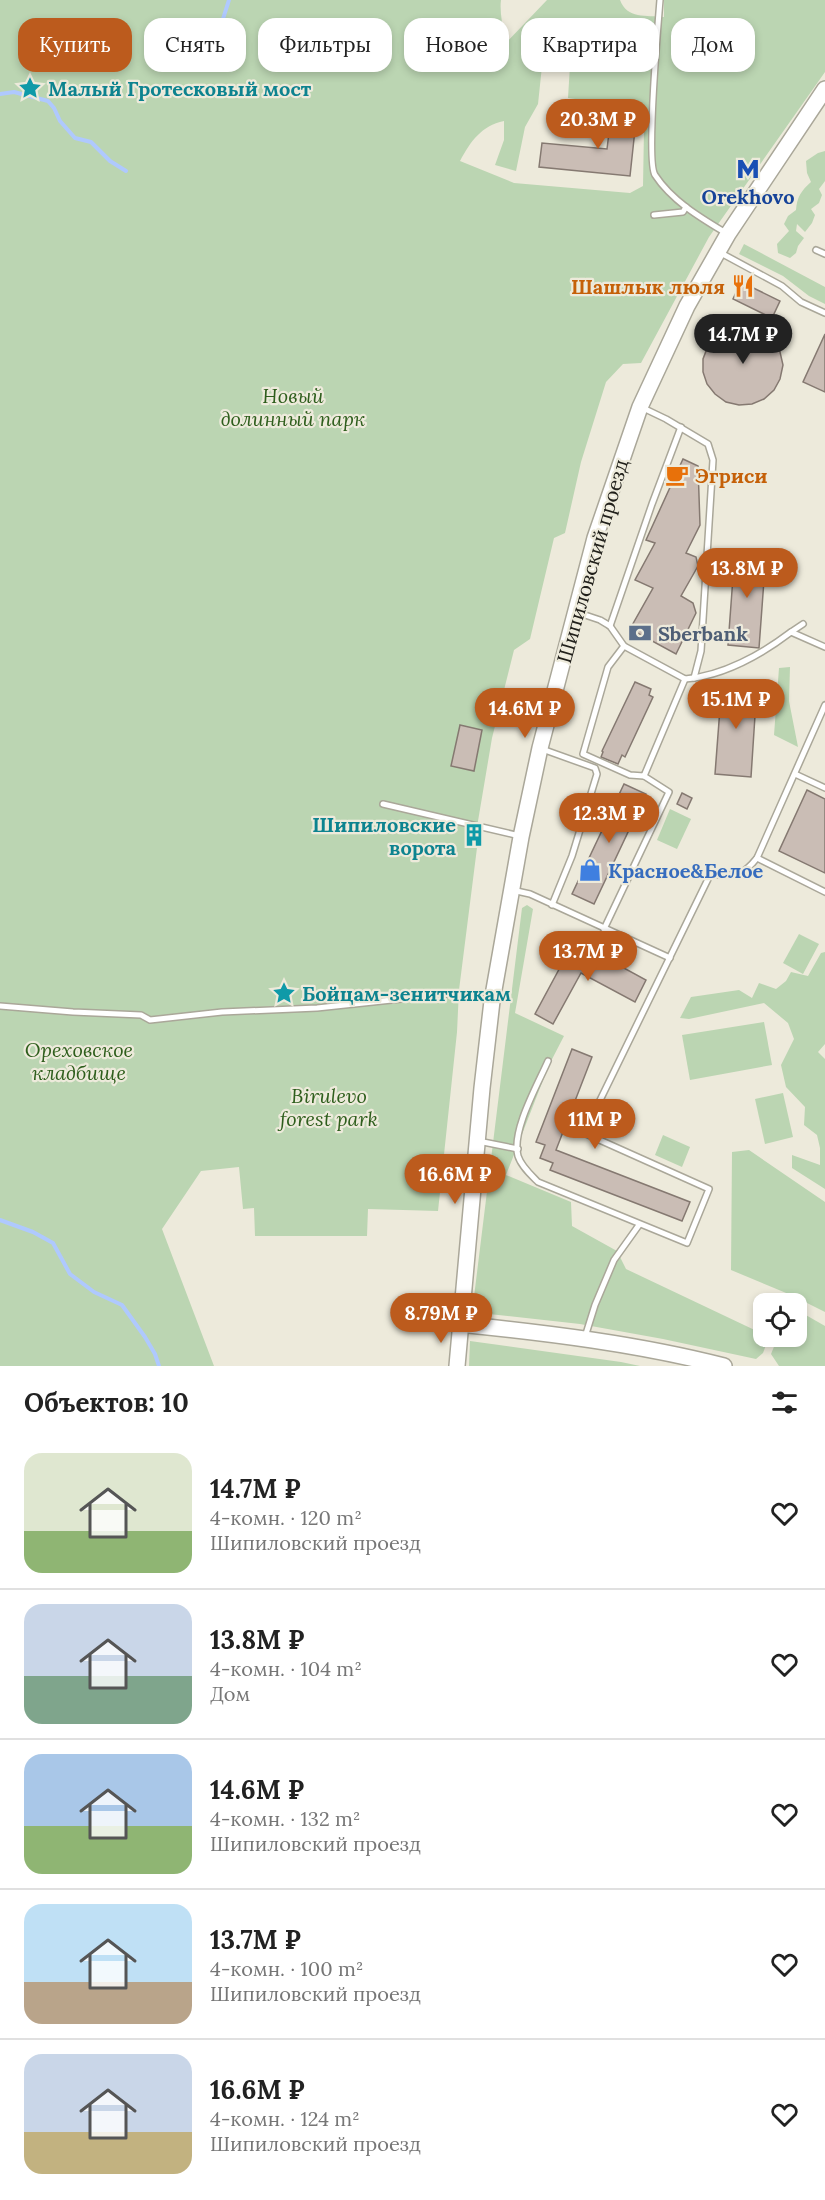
<!DOCTYPE html>
<html lang="ru">
<meta charset="utf-8">
<style>
body{margin:0;font-family:Lora,serif;background:#f6f6f6;color:#222;height:100vh;display:flex;flex-direction:column;font-size:22px;white-space:nowrap}
*{box-sizing:border-box;margin:0}
p{font-size:20px;color:#767676}
.icon{flex:none;width:33px;height:33px;fill:none;stroke:currentColor;stroke-width:2;stroke-linecap:round;stroke-linejoin:round}
.map{position:relative;height:1366px;overflow:hidden}
.drawer{display:flex;flex-direction:column;background:#fff;flex:1}
.drawer>*{flex:none}
.banner{position:absolute;left:18px;top:18px;width:789px;height:54px;display:flex;gap:12px}
.controls{position:absolute;left:753px;top:1293px;display:grid;gap:12px}
.controls a{display:grid;place-items:center;width:54px;height:54px;border-radius:12px;background:#fff;box-shadow:0 3px 9px #0003;font-size:30px}
.price{position:absolute;translate:-50% -51px;padding:0 14px;border-radius:21px;background:#bc5b1d;color:#fff;font-size:20px;line-height:39px;filter:drop-shadow(0 2px 3px #0008)}
.price::after{content:'';position:absolute;left:50%;top:36px;width:18px;height:14px;margin-left:-9px;background:inherit;clip-path:polygon(0 0,100% 0,50% 100%)}
.price.on{background:#222;color:#fff}
ul{padding:0;list-style:none}
li{display:flex;align-items:center;gap:18px;height:150px;padding:0 24px}
li+li{border-top:2px solid #e0e0e0}
li span{display:grid;place-items:center;flex:none;width:168px;height:120px;border-radius:18px;color:#555}
li>.icon{margin-inline-start:auto}
span .icon{width:72px;height:72px;fill:#fffc;stroke-width:1}
li b{font-size:26px}
h2{display:flex;justify-content:space-between;align-items:center;height:72px;padding:0 24px;font-size:26px}
.chip{padding:0 21px;border-radius:18px;background:#fff;box-shadow:0 3px 9px #0003;font-size:21px;line-height:54px}
.chip.on{background:#bc5b1d;color:#fff}
.map>svg:first-child{display:block}
.green{fill:#bbd5b2;fill-rule:evenodd}
.lines{fill:none;stroke-linecap:round;stroke-linejoin:round}
.stream{stroke:#afc9fe;stroke-width:4}
.building{fill:#cabdb5;stroke:#857971;stroke-width:1.5}
.lane-casing{stroke:#aaa799;stroke-width:8}
.secondary-casing{stroke:#aaa799;stroke-width:18}
.lane{stroke:#fff;stroke-width:5}
.secondary{stroke:#fff;stroke-width:15}
.labels{text-anchor:middle;dominant-baseline:central;stroke-width:4.5;stroke-linejoin:round;paint-order:stroke}
.culture-label{font-size:20px;font-weight:bold;fill:#0d838f;stroke:#edeadb;text-anchor:start}
.transit-label{font-size:20px;font-weight:bold;fill:#164399;stroke:#edeadb}
.food-label{font-size:20px;font-weight:bold;fill:#c56008;stroke:#edeadb;text-anchor:end}
.park-label{font-size:20px;font-style:italic;fill:#2e5e1c;stroke:#edeadb}
.street-label{font-size:20px;fill:#21201b;stroke:#edeadb}
.service-label{font-size:20px;font-weight:bold;fill:#4e5e75;stroke:#edeadb;text-anchor:start}
.shop-label{font-size:20px;font-weight:bold;fill:#366cbe;stroke:#edeadb;text-anchor:start}
</style>
<div class="map">
<svg width="825" height="1366" viewBox="0 0 825 1366">
<rect width="100%" height="100%" fill="#edeadb"/>
<g class="green">
<path d="M0,0H501C499,15 505,28 502,43L505,44L547,0H620C627,19 646,15 664,17V0H825V72L709,237L641,363L623,364L606,382L581,462L565,533L554,538L530,639L514,650L492,738L478,821L479,832L459,990L457,1032L438,1211L368,1209L367,1236H255L254,1208L243,1209L239,1167L201,1171L162,1229L214,1366H0ZM544,47L571,49L568,98L640,108L644,130L643,186L630,193L514,183L460,161C471,141 481,126 504,121V140L495,165L516,171L525,127L538,104Z"/>
<path d="M825,151V181L819,189L822,195L819,203L811,209L815,215L812,223L805,232L797,224L796,231L804,238L798,246L796,253L790,258L778,253L777,244L789,231L784,224L788,216L796,210C797,197 801,191 811,182L807,173L806,161L818,153Z"/>
<polygon points="744,244 825,287 825,304 809,296 783,276 739,254"/>
<polygon points="790,667 789,701 798,747 774,735 779,668"/>
<polygon points="670,809 691,819 677,849 657,840"/>
<polygon points="527,905 533,909 515,1013 564,1036 549,1065 506,1175 571,1202 572,1226 617,1251 626,1269 763,1334 764,1336 769,1337 763,1353 756,1359 663,1339 580,1324 489,1314 473,1305 522,908"/>
<polygon points="799,934 819,944 803,974 783,963"/>
<polygon points="825,952 825,1044 818,1052 825,1059 825,1189 792,1168 792,1155 820,1165 820,1148 817,1135 804,1125 805,1107 786,1087 781,1065 794,1039 788,1023 764,1003 689,1019 680,1018 691,997 739,990 752,998 759,983 776,989 786,981 791,972 808,976 821,953"/>
<polygon points="764,1022 772,1065 690,1080 682,1035"/>
<polygon points="783,1093 793,1137 765,1144 755,1099"/>
<polygon points="663,1135 690,1147 682,1167 655,1155"/>
<polygon points="749,1150 825,1202 825,1312 791,1295 731,1270 732,1152"/>
<polygon points="797,1310 825,1326 825,1366 779,1366 771,1354 778,1337 796,1336"/>
<polygon points="470,1341 621,1362 640,1366 469,1366"/>
</g>
<g class="lines">
<g class="stream">
<polyline points="222,22 229,0"/>
<polyline points="0,94 14,92 48,101 54,108 60,121 75,138 91,142 110,161 126,171"/>
<polyline points="0,1220 33,1232 53,1243 70,1274 94,1292 122,1305 145,1337 155,1354 159,1366"/>
</g>
</g>
<g class="building">
<polygon points="612,108 637,111 630,176 539,167 542,143 607,149"/>
<polygon points="741,282 780,301 772,318 733,299"/>
<polygon points="739,326 759,327 774,341 780,352 783,365 780,379 774,390 764,399 752,404 739,405 726,402 715,394 707,384 703,372 703,359 708,346 716,336 727,329"/>
<polygon points="825,334 825,392 803,382"/>
<polygon points="683,459 698,466 700,525 686,553 696,557 698,566 681,596 693,603 696,613 676,654 630,629 653,588 635,580 655,543 646,540"/>
<polygon points="735,550 766,553 759,648 728,645"/>
<polygon points="635,682 651,689 649,695 653,697 625,757 622,755 618,764 601,757 603,752 602,751"/>
<polygon points="722,682 757,685 751,777 715,774"/>
<polygon points="460,725 482,730 474,771 451,766"/>
<polygon points="624,784 646,794 594,904 572,894"/>
<polygon points="807,790 825,799 825,873 779,851"/>
<polygon points="682,793 692,798 687,809 677,804"/>
<polygon points="589,949 646,980 635,1002 581,973 553,1024 535,1014 563,962 568,964 574,953 583,958"/>
<polygon points="572,1049 592,1057 556,1150 690,1202 682,1221 550,1170 553,1163 540,1158 545,1145 536,1142"/>
</g>
<g class="lines">
<g class="lane-casing">
<g id="lane">
<path d="M660,0C658,25 646,161 655,175C672,201 701,218 726,233"/>
<polyline points="654,215 683,212 686,207"/>
<polyline points="816,250 825,254"/>
<polyline points="719,252 782,286 801,302 825,313"/>
<polyline points="641,407 666,419 708,444 713,460 701,651 694,678"/>
<path d="M576,612L600,620L610,626L624,646L685,679C723,676 762,654 791,632L825,647"/>
<polyline points="610,626 652,504 681,427"/>
<polyline points="791,632 803,624"/>
<polyline points="624,646 608,667 583,754 630,775 644,776 685,679"/>
<polyline points="542,749 595,768 597,774 572,856 552,905"/>
<polyline points="795,774 825,788"/>
<polyline points="383,804 520,836"/>
<polyline points="757,858 825,892"/>
<polyline points="512,890 530,894 670,958"/>
<polyline points="604,929 669,792 644,776"/>
<polyline points="0,1006 73,1012 141,1015 150,1020 222,1012 317,1008 457,993 491,1001"/>
<path d="M548,1061C538,1084 511,1131 518,1156C521,1166 531,1175 538,1182L687,1243L709,1189L584,1133L710,875C735,875 741,878 757,858L825,705"/>
<polyline points="478,1141 518,1149"/>
<polyline points="585,1337 595,1305 614,1260 639,1225"/>
</g>
</g>
<g class="secondary-casing">
<g id="secondary">
<path d="M459,1324C548,1333 638,1344 724,1366"/>
<polyline points="457,1366 482,1088 492,1001 521,837 540,748 595,538 640,407 687,306 728,234 825,89"/>
</g>
</g>
<use href="#lane" class="lane"/>
<use href="#secondary" class="secondary"/>
</g>
<defs>
<g id="sight-bare" transform="scale(1.8)"><path d="M0-6L1.8-2.2L6-1.7L2.9 1.2L3.7 5.4L0 3.3L-3.7 5.4L-2.9 1.2L-6-1.7L-1.8-2.2Z" fill="#0f9aa8" stroke="#edeadb" stroke-width="2.5" paint-order="stroke"/></g>
<g id="metro-bare" transform="scale(1.8)"><path d="M-5.5 5V-5H-3L0 0L3-5H5.5V5H3V-.5L0 4L-3-.5V5Z" fill="#1a4fb4" stroke="#edeadb" stroke-width="2.5" paint-order="stroke"/></g>
<g id="restaurant-bare" transform="scale(1.8)"><path d="M-5-6h1v4h1v-4h1v4h1v-4h1v5L-1.5 .5V6h-2V.5L-5-1ZM5-6V6H3V1.5H1.5Q1.5-4 5-6Z" fill="#e8710a" stroke="#edeadb" stroke-width="2.5" paint-order="stroke"/></g>
<g id="cafe-bare" transform="scale(1.8)"><path d="M-5.5-4.5H6V0H3Q3 3.5 0 3.5H-2.5Q-5.5 3.5-5.5 0ZM3-3.2v2h1.7v-2ZM-6 4.5H4V6H-6Z" fill="#e8710a" stroke="#edeadb" stroke-width="2.5" paint-order="stroke"/></g>
<g id="bank-bare" transform="scale(1.8)"><path d="M-6-4H6V4H-6ZM0-2.3a2.3 2.3 0 1 0 0 4.6a2.3 2.3 0 1 0 0-4.6Z" fill="#5c6f8a" stroke="#edeadb" stroke-width="2.5" paint-order="stroke"/></g>
<g id="building-bare" transform="scale(1.8)"><path d="M-4-6H4V6H1V3H-1V6H-4ZM-2.5-4.3h1.7v1.8h-1.7ZM.8-4.3h1.7v1.8H.8ZM-2.5-1h1.7V.8h-1.7ZM.8-1h1.7V.8H.8Z" fill="#0f9aa8" stroke="#edeadb" stroke-width="2.5" paint-order="stroke"/></g>
<g id="shop-bare" transform="scale(1.8)"><path d="M-5-2.5h2.3a2.7 3.5 0 0 1 5.4 0H5L5.5 6h-11ZM-1.5-2.5h3a1.5 2.3 0 0 0-3 0Z" fill="#3f7fe0" stroke="#edeadb" stroke-width="2.5" paint-order="stroke"/></g>
</defs>
<g fill-rule="evenodd">
<use href="#sight-bare" x="30" y="88"/>
<use href="#metro-bare" x="748" y="169"/>
<use href="#restaurant-bare" x="743" y="286"/>
<use href="#cafe-bare" x="677" y="475"/>
<use href="#bank-bare" x="640" y="633"/>
<use href="#building-bare" x="474" y="835"/>
<use href="#shop-bare" x="590" y="870"/>
<use href="#sight-bare" x="284" y="993"/>
</g>
<g class="labels">
<g class="culture-label">
<text x="48" y="88">Малый Гротесковый мост</text>
<text x="456" y="824" text-anchor="end">Шипиловские<tspan x="456" dy="23">ворота</tspan></text>
<text x="302" y="993">Бойцам-зенитчикам</text>
</g>
<g class="transit-label">
<text x="748" y="196">Orekhovo</text>
</g>
<g class="food-label">
<text x="725" y="286">Шашлык люля</text>
<text x="695" y="475" text-anchor="start">Эгриси</text>
</g>
<g class="park-label">
<text x="293" y="395">Новый<tspan x="293" dy="23">долинный парк</tspan></text>
<text x="79" y="1049">Ореховское<tspan x="79" dy="23">кладбище</tspan></text>
<text x="329" y="1095">Birulevo<tspan x="329" dy="23">forest park</tspan></text>
</g>
<g class="street-label">
<text transform="translate(592 561) rotate(-74)">Шипиловский проезд</text>
</g>
<g class="service-label">
<text x="658" y="633">Sberbank</text>
</g>
<g class="shop-label">
<text x="608" y="870">Красное&amp;Белое</text>
</g>
</g>
</svg>
<div class="controls">
<a><svg class="icon" aria-label="locate" viewBox="0 0 24 24"><circle cx="12" cy="12" r="6"/><path d="M12 2v4M12 18v4M2 12h4M18 12h4"/></svg></a>
</div>
<b class="price" style="left:598px;top:150px">20.3M ₽</b>
<b class="price on" style="left:743px;top:365px">14.7M ₽</b>
<b class="price" style="left:747px;top:599px">13.8M ₽</b>
<b class="price" style="left:736px;top:730px">15.1M ₽</b>
<b class="price" style="left:525px;top:739px">14.6M ₽</b>
<b class="price" style="left:609px;top:844px">12.3M ₽</b>
<b class="price" style="left:588px;top:982px">13.7M ₽</b>
<b class="price" style="left:595px;top:1150px">11M ₽</b>
<b class="price" style="left:455px;top:1205px">16.6M ₽</b>
<b class="price" style="left:441px;top:1344px">8.79M ₽</b>
<div class="banner">
<a class="chip on">Купить</a>
<a class="chip">Снять</a>
<a class="chip">Фильтры</a>
<a class="chip">Новое</a>
<a class="chip">Квартира</a>
<a class="chip">Дом</a>
</div>
</div>
<section class="drawer">
<h2>Объектов: 10<svg class="icon" aria-label="filters" viewBox="0 0 24 24"><path d="M4 7h16M4 17h16"/><circle cx="9" cy="7" r="2"/><circle cx="15" cy="17" r="2"/></svg></h2>
<ul>
<li><span style="background:linear-gradient(#dfe7d0 65%,#8fb573 0)"><svg class="icon" aria-label="home" viewBox="0 0 24 24"><path d="M3 11l9-7 9 7M6 9v11h12V9"/></svg></span><div><b>14.7M ₽</b><p>4-комн. · 120 m²</p><p>Шипиловский проезд</p></div><svg class="icon" aria-label="heart" viewBox="0 0 24 24"><path d="M12 20l-8-8c-3-5 5-10 8-4 3-6 11-1 8 4z"/></svg></li>
<li><span style="background:linear-gradient(#c9d6e8 60%,#7fa58c 0)"><svg class="icon" aria-label="home" viewBox="0 0 24 24"><path d="M3 11l9-7 9 7M6 9v11h12V9"/></svg></span><div><b>13.8M ₽</b><p>4-комн. · 104 m²</p><p>Дом</p></div><svg class="icon" aria-label="heart" viewBox="0 0 24 24"><path d="M12 20l-8-8c-3-5 5-10 8-4 3-6 11-1 8 4z"/></svg></li>
<li><span style="background:linear-gradient(#a9c7e8 60%,#8fb573 0)"><svg class="icon" aria-label="home" viewBox="0 0 24 24"><path d="M3 11l9-7 9 7M6 9v11h12V9"/></svg></span><div><b>14.6M ₽</b><p>4-комн. · 132 m²</p><p>Шипиловский проезд</p></div><svg class="icon" aria-label="heart" viewBox="0 0 24 24"><path d="M12 20l-8-8c-3-5 5-10 8-4 3-6 11-1 8 4z"/></svg></li>
<li><span style="background:linear-gradient(#bfe0f5 65%,#b9a48a 0)"><svg class="icon" aria-label="home" viewBox="0 0 24 24"><path d="M3 11l9-7 9 7M6 9v11h12V9"/></svg></span><div><b>13.7M ₽</b><p>4-комн. · 100 m²</p><p>Шипиловский проезд</p></div><svg class="icon" aria-label="heart" viewBox="0 0 24 24"><path d="M12 20l-8-8c-3-5 5-10 8-4 3-6 11-1 8 4z"/></svg></li>
<li><span style="background:linear-gradient(#c9d6e8 65%,#c2b280 0)"><svg class="icon" aria-label="home" viewBox="0 0 24 24"><path d="M3 11l9-7 9 7M6 9v11h12V9"/></svg></span><div><b>16.6M ₽</b><p>4-комн. · 124 m²</p><p>Шипиловский проезд</p></div><svg class="icon" aria-label="heart" viewBox="0 0 24 24"><path d="M12 20l-8-8c-3-5 5-10 8-4 3-6 11-1 8 4z"/></svg></li>
</ul>
</section>
